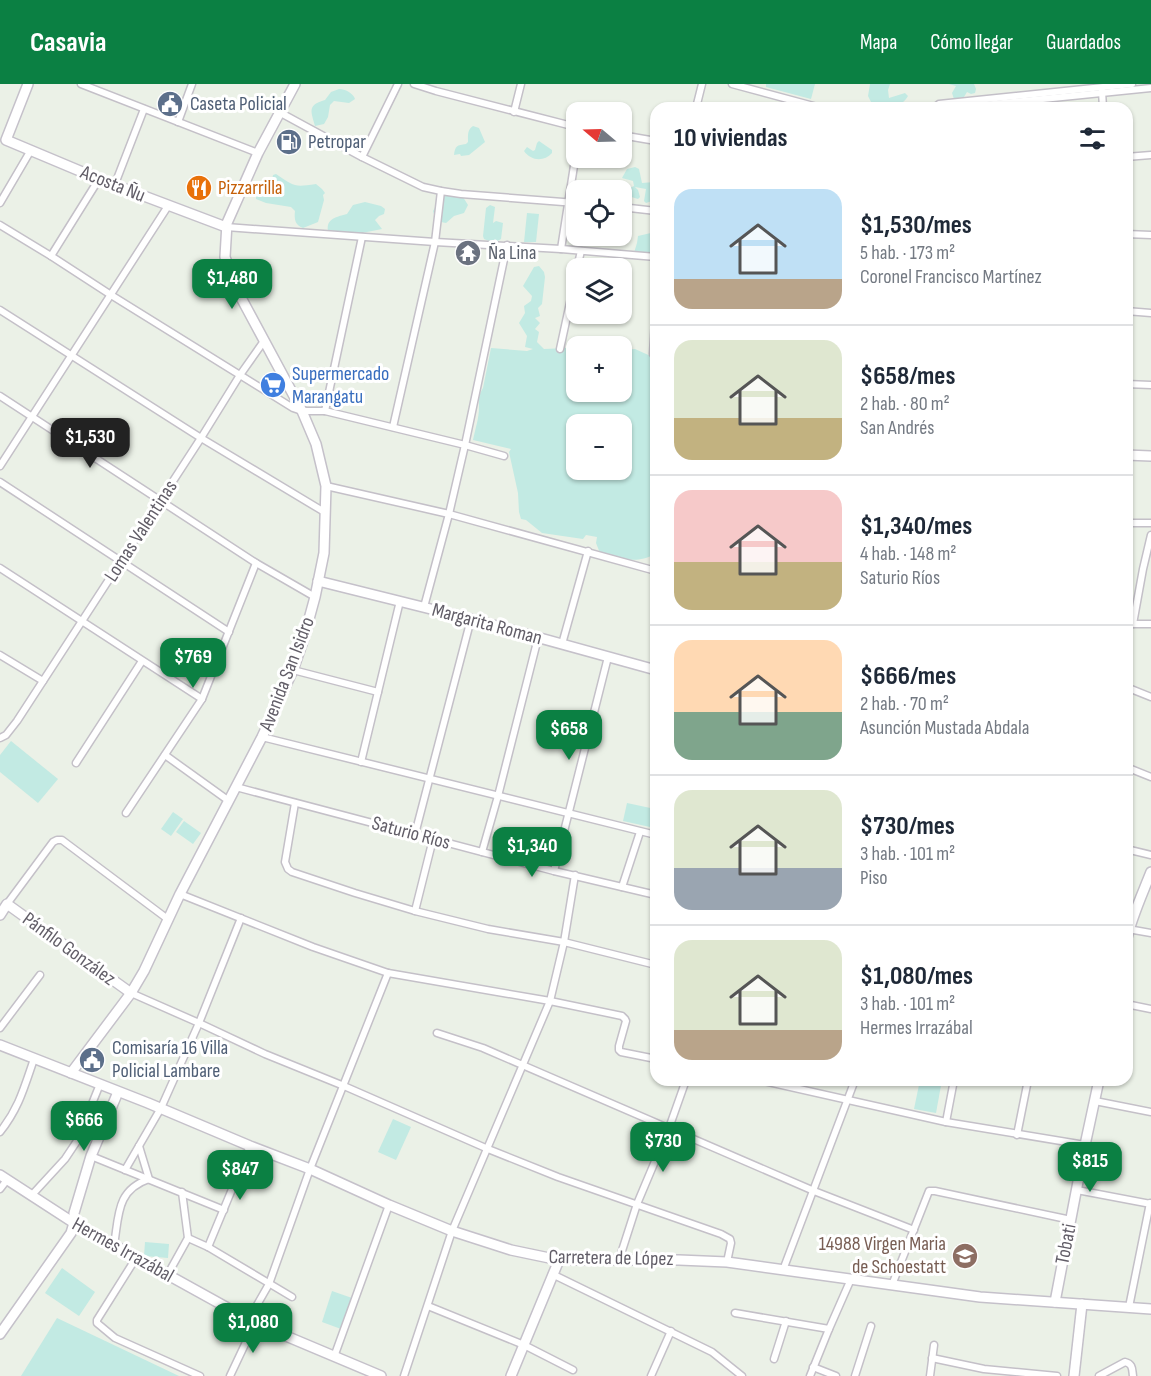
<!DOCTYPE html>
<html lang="es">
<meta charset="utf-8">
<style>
body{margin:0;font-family:"Sofia Sans Condensed",sans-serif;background:#f6f6f7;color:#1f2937;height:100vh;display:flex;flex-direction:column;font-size:22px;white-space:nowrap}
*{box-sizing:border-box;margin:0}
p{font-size:20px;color:#747a83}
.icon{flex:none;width:33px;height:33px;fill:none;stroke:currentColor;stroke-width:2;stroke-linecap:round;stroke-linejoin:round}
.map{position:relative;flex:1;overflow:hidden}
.side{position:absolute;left:650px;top:18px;width:483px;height:984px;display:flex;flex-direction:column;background:#fff;border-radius:18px;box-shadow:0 2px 4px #0004}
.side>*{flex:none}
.needle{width:39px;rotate:289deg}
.controls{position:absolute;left:566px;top:18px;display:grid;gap:12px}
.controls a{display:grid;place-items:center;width:66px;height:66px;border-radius:12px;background:#fff;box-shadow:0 2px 4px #0004;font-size:30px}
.price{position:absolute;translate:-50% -51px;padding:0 14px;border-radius:12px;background:#0b8043;color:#fff;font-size:20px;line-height:39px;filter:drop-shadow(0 2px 3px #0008)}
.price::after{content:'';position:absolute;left:50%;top:36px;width:18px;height:14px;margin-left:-9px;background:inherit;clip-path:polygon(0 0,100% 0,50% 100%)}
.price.current{background:#222;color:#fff}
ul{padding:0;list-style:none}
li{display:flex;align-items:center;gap:18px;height:150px;padding:0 24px}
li+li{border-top:2px solid #e0e1e3}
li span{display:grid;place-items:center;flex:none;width:168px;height:120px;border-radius:18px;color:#555}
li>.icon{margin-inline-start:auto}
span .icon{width:72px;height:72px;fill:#fffc;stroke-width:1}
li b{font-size:26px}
h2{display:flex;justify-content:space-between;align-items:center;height:72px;padding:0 24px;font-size:26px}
header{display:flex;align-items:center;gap:36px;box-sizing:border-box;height:84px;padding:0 30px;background:#0b8043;color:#fff}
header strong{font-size:28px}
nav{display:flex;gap:33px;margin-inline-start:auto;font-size:21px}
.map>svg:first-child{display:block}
.green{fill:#c2eae3;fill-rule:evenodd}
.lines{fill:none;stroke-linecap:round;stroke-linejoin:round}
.street-casing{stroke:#c4c0c8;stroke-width:9}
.secondary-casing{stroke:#c5c1ca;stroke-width:12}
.street{stroke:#fff;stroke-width:6}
.secondary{stroke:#fff;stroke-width:9}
.labels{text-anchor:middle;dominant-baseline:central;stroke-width:6;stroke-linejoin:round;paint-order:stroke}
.service-label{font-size:20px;fill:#4e5e75;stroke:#fff;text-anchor:start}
.street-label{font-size:20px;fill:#625e68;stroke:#fff}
.food-label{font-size:20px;fill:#c56008;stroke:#fff;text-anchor:start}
.worship-label{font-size:20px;fill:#5b616d;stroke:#fff;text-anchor:start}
.shop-label{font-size:20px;fill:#366cbe;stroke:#fff;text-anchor:start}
.education-label{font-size:20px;fill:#785e54;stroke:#fff;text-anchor:end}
</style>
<header>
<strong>Casavia</strong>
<nav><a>Mapa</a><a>Cómo llegar</a><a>Guardados</a></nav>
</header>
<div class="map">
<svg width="1151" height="1292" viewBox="0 0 1151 1292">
<rect width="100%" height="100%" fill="#ebf1e7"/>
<g class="green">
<polygon points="766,0 815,0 811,15 766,3"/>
<path d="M870,0H890L888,6L889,14L905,9L908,12C901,25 887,23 874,21L872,20L868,12Z"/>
<polygon points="949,0 974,0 976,5 975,9 971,10 967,8 964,13 954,15 952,9 956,2"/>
<path d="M339,5C345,5 353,9 355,15L349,19L334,17L330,21L328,33L324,40L315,42C311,27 307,21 325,16L331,8Z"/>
<path d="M473,42L479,44L485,58L469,71L461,72L460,70L454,71C455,62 457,61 466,60L468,58C468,51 467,46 473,42Z"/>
<path d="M539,57L552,66V69C544,78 531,77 524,67L527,63L533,67L535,66L537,59Z"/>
<polygon points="635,83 639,85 642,99 654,98 655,110 652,117 646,119 644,117 646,105 635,103 638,106 640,113 638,115 628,112 630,104 634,102 633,97 622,94 627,85"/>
<path d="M276,90C295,103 294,103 316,100L322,105L325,109L323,111L324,116L318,138L303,144C295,141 294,135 295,127L291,123L266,119L256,115V110L271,102L273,91Z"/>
<polygon points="461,110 468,121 464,129 454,132 446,139 436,137 433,127 442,112"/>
<path d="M365,118L381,122L385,125L384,130L379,132L375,136L382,145L347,152L328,147C326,134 337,133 347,130L353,121Z"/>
<polygon points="490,121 495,123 493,139 496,137 503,139 501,155 494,159 484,155 483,152 486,124"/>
<polygon points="527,129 539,130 536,158 524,158"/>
<polygon points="655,148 655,172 633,172 637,159 638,152"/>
<path d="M539,182L544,188L545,193L542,220L538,224L540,232L535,234L540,239L535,245L539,248L537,258L544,265L566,264L576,268V308H621V266L635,265L655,274V470C635,481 621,474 600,469L596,459L597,453L586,451L583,455L542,449L526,436L521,435L519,428L518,409L509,368L511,365L473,356C475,346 479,334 479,324C479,316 478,312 483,304L491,264L527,267L533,265L525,263L527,252L519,239L525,229L524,222L531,217L532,212L523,202L534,183ZM576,340H621V386H576Z"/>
<polygon points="11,657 58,695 38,719 0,688 0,671"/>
<polygon points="627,719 655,725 650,743 623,737"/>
<polygon points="173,728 183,735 171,752 161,745"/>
<polygon points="184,737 201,749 193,760 176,748"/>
<polygon points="920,996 942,996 936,1029 914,1025"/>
<polygon points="393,1035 411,1043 396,1076 378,1068"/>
<polygon points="145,1158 169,1160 168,1174 144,1172"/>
<polygon points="62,1184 95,1208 79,1232 45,1209"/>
<polygon points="332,1207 352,1214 341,1245 322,1238"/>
<polygon points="57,1234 179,1292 21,1292"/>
</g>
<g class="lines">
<g class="street-casing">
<g id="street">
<polyline points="81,0 258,69"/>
<polyline points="414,0 436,7 576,43"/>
<polyline points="732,0 821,24"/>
<polyline points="1102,7 1103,24"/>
<polyline points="696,24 702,0"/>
<polyline points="934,24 939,20 1132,0"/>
<polyline points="954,24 1151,4"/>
<polyline points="279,28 362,73 423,103 441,107 461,110 576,119"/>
<polyline points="514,28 521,0"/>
<polyline points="178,38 192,0"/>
<polyline points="621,51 656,57"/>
<polyline points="362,73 398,0"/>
<polyline points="1126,73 1151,71"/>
<polyline points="115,100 144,25"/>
<polyline points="0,119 31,66"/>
<polyline points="621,123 656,127"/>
<polyline points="0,141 51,172 111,211 293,324 302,327 325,327 465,361 504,372"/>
<polyline points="226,143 435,158 561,165 656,173"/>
<polyline points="1126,150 1151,151"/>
<polyline points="561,165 576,69"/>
<polyline points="51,172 99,95"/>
<polyline points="577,184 581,167"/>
<polyline points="0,226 201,354 326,429"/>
<polyline points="1126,227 1151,229"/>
<polyline points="560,265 576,191"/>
<polyline points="653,270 656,219"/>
<polyline points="1126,300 1151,301"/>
<polyline points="0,312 256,479 315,513"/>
<polyline points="325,327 362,153"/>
<polyline points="393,343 435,158 441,107"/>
<polyline points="0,382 168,122"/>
<polyline points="0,398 229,548"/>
<polyline points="326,402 449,430 656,487"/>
<polyline points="1126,439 1151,439"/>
<polyline points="0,484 202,615"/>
<polyline points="424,523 449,430 465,361 507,161"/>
<polyline points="1126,540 1151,540"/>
<polyline points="1133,540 1143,485 1151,451"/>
<polyline points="562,560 588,467"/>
<polyline points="0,571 43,597"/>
<polyline points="293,586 378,608"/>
<polyline points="1126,603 1151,613"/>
<polyline points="262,653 656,751"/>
<polyline points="0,654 6,651 17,637 201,354 240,291 264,257"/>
<polyline points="165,671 229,717"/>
<polyline points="361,678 400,517"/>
<polyline points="76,679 142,577"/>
<polyline points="1126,683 1151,693"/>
<polyline points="236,703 554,787 656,811"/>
<polyline points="295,719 285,778 288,785 292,788 355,809 415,827 488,845 564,858 656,881"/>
<polyline points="126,729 202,615 256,479"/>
<polyline points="415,750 471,535"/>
<polyline points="1126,765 1151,771"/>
<polyline points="482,768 498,712 538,554"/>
<polyline points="554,787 608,573"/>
<polyline points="622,803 640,748"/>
<polyline points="180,810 313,863 388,889 550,917 622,932 625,935 626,937 619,962 619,966 621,968 656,975"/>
<polyline points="7,820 53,758 57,756 62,756 169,836"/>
<polyline points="415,827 433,755"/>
<polyline points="1128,845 1151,849"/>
<polyline points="131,909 199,939 265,970 344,1002 488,1065 558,1093 721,1150 730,1155 731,1159 727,1178"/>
<polyline points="1126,920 1151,925"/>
<polyline points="0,944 40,891"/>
<polyline points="437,949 483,964 814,1107 914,1146"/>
<polyline points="759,996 946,1038 1085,1061"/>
<polyline points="1095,1017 1151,1028"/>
<polyline points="946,1038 954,996"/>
<path d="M0,1048C19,1024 24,1004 34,975"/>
<polyline points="1017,1051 1028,996"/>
<polyline points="91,1072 224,1126"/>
<polyline points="125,1086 161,1024 199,939 241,834"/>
<polyline points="0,1105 7,1096"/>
<polyline points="1077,1106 1151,1120"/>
<polyline points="31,1112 65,1075 77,1057 100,1000"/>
<polyline points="188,1154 208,1163 292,1213"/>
<path d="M114,1161C119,1132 116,1106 149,1095L139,1062"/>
<polyline points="208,1163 250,1062"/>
<polyline points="136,1174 97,1236 97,1239 115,1254 200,1292"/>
<polyline points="619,1176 637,1120 669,1044 686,996"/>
<polyline points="783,1186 855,996"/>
<polyline points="168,1190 188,1154 182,1108"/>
<polyline points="552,1190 712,1268 742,1292"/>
<polyline points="892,1201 929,1107 935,1107 1071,1136"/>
<polyline points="428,1222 524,1261 573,1286"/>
<polyline points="1129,1223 1150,1119"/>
<polyline points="735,1229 829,1245"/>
<polyline points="249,1235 269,1200 310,1085 388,889"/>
<polyline points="334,1273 389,1121"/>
<polyline points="932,1274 984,1285 1057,1292"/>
<polyline points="774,1275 786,1237"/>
<polyline points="813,1283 836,1292"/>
<polyline points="230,1292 255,1239"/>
<polyline points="404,1292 452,1147 550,917 564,858 575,791"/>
<polyline points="651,1292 671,1247"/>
<polyline points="810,1292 829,1245 851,1195"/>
<polyline points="855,1292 871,1242"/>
<polyline points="930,1292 934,1261"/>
<path d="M1099,1292L1125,1278C1133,1280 1132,1285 1133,1292"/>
</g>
</g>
<g class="secondary-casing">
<g id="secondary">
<polyline points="28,0 6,56 99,95 226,143"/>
<polyline points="1126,371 1151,372"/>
<polyline points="318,497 471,535 656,586"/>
<polyline points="0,831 7,820 131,909"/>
<path d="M1126,858C1131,834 1142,811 1151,788"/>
<polyline points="0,961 148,1019 250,1062 310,1085 389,1121 452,1147 511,1166 559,1176 679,1176 727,1178 980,1213 1151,1225"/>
<polyline points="71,989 131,909 144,887 180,810 262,653 293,586 303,557 315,513 324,469 326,402 316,360 302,327 238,208 225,173 227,139 258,69 295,0"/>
<polyline points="0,1091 74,1139 255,1239 381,1292"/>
<polyline points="1055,1218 1085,1061 1099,996"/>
<polyline points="0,1250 71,1149 74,1139 74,1129 91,1072 118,1008"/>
<polyline points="511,1292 559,1176"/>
<polyline points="1074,1292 1082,1220"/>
</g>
</g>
<use href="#street" class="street"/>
<use href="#secondary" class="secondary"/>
</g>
<defs>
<g id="civic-disc" transform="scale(1.35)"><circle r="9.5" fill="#5c6f8a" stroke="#fff"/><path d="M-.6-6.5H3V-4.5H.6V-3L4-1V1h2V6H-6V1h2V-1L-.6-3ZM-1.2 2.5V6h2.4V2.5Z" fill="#fff"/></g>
<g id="fuel-disc" transform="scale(1.35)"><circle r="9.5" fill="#5c6f8a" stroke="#fff"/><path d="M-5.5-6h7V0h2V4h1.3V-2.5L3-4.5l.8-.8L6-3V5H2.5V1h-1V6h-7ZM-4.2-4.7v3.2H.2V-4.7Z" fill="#fff"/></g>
<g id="restaurant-disc" transform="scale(1.35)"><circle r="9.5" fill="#e8710a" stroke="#fff"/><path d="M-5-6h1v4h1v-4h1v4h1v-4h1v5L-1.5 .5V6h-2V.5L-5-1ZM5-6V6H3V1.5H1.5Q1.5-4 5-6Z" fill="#fff"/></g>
<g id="temple-disc" transform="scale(1.35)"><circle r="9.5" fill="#6b7280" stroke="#fff"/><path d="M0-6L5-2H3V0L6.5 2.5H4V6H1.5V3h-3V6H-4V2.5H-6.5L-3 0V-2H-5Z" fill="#fff"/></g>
<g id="supermarket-disc" transform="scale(1.35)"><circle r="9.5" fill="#3f7fe0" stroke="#fff"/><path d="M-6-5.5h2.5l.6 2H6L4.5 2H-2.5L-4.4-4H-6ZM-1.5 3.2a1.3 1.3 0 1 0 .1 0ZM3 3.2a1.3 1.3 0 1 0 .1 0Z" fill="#fff"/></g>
<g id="school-disc" transform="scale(1.35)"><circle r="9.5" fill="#8d6e63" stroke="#fff"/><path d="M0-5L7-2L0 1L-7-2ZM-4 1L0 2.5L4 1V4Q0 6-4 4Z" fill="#fff"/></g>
</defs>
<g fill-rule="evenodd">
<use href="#civic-disc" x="170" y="20"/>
<use href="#fuel-disc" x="289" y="58"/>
<use href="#restaurant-disc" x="199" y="104"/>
<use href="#temple-disc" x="468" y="169"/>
<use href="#supermarket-disc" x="273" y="301"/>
<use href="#civic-disc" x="92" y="976"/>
<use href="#school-disc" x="965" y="1172"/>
</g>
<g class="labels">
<g class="service-label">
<text x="190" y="20">Caseta Policial</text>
<text x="308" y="58">Petropar</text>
<text x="112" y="964">Comisaría 16 Villa<tspan x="112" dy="23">Policial Lambare</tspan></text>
</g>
<g class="street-label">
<text transform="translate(113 100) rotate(22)">Acosta Ñu</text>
<text transform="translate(141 447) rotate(-57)">Lomas Valentinas</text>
<text transform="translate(487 540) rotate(15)">Margarita Roman</text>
<text transform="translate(287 590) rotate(-69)">Avenida San Isidro</text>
<text transform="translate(411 749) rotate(15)">Saturio Ríos</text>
<text transform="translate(69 865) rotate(36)">Pánfilo González</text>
<text transform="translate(1066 1160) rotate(-79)">Tobati</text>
<text transform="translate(123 1166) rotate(29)">Hermes Irrazábal</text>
<text transform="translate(611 1174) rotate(1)">Carretera de López</text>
</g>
<g class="food-label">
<text x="218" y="104">Pizzarrilla</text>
</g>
<g class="worship-label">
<text x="488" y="169">Ña Lina</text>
</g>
<g class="shop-label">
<text x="292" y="290">Supermercado<tspan x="292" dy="23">Marangatu</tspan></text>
</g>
<g class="education-label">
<text x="946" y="1160">14988 Virgen Maria<tspan x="946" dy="23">de Schoestatt</tspan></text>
</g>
</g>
</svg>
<div class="controls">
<a><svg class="needle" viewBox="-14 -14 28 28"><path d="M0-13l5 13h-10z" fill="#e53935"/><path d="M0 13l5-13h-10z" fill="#747a83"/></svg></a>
<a><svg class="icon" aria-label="locate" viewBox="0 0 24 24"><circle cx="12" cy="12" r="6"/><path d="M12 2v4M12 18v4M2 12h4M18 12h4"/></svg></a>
<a><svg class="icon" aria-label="layers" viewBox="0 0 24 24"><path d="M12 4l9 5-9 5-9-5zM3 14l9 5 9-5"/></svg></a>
<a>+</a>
<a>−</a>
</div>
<b class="price" style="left:232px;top:226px">$1,480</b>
<b class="price current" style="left:90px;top:385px">$1,530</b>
<b class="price" style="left:193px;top:605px">$769</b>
<b class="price" style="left:569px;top:677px">$658</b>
<b class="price" style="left:532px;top:794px">$1,340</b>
<b class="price" style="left:84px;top:1068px">$666</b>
<b class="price" style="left:663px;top:1089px">$730</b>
<b class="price" style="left:1090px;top:1109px">$815</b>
<b class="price" style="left:240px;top:1117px">$847</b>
<b class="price" style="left:253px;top:1270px">$1,080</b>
<section class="side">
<h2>10 viviendas<svg class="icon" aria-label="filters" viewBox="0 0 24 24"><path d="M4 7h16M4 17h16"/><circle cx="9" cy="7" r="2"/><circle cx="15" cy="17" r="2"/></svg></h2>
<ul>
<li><span style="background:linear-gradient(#bfe0f5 75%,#b9a48a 0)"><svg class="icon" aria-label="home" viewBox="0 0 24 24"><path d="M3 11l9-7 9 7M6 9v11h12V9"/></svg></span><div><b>$1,530/mes</b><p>5 hab. · 173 m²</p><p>Coronel Francisco Martínez</p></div></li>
<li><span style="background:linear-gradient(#dfe7d0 65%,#c2b280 0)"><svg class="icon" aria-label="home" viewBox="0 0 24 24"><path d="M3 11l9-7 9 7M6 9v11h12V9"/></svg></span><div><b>$658/mes</b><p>2 hab. · 80 m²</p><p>San Andrés</p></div></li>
<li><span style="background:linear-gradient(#f6c9c9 60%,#c2b280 0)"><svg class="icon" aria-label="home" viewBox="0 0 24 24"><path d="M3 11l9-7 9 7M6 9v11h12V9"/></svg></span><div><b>$1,340/mes</b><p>4 hab. · 148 m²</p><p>Saturio Ríos</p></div></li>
<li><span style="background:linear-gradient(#ffd9b3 60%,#7fa58c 0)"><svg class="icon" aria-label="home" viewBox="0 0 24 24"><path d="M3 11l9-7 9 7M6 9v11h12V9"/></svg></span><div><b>$666/mes</b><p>2 hab. · 70 m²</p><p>Asunción Mustada Abdala</p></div></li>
<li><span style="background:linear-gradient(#dfe7d0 65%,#9aa5b1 0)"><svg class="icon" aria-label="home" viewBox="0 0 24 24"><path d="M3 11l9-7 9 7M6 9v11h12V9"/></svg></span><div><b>$730/mes</b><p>3 hab. · 101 m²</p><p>Piso</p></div></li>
<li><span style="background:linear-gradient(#dfe7d0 75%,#b9a48a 0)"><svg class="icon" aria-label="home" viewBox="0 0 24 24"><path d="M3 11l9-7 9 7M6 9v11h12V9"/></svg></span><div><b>$1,080/mes</b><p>3 hab. · 101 m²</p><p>Hermes Irrazábal</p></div></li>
</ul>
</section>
</div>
